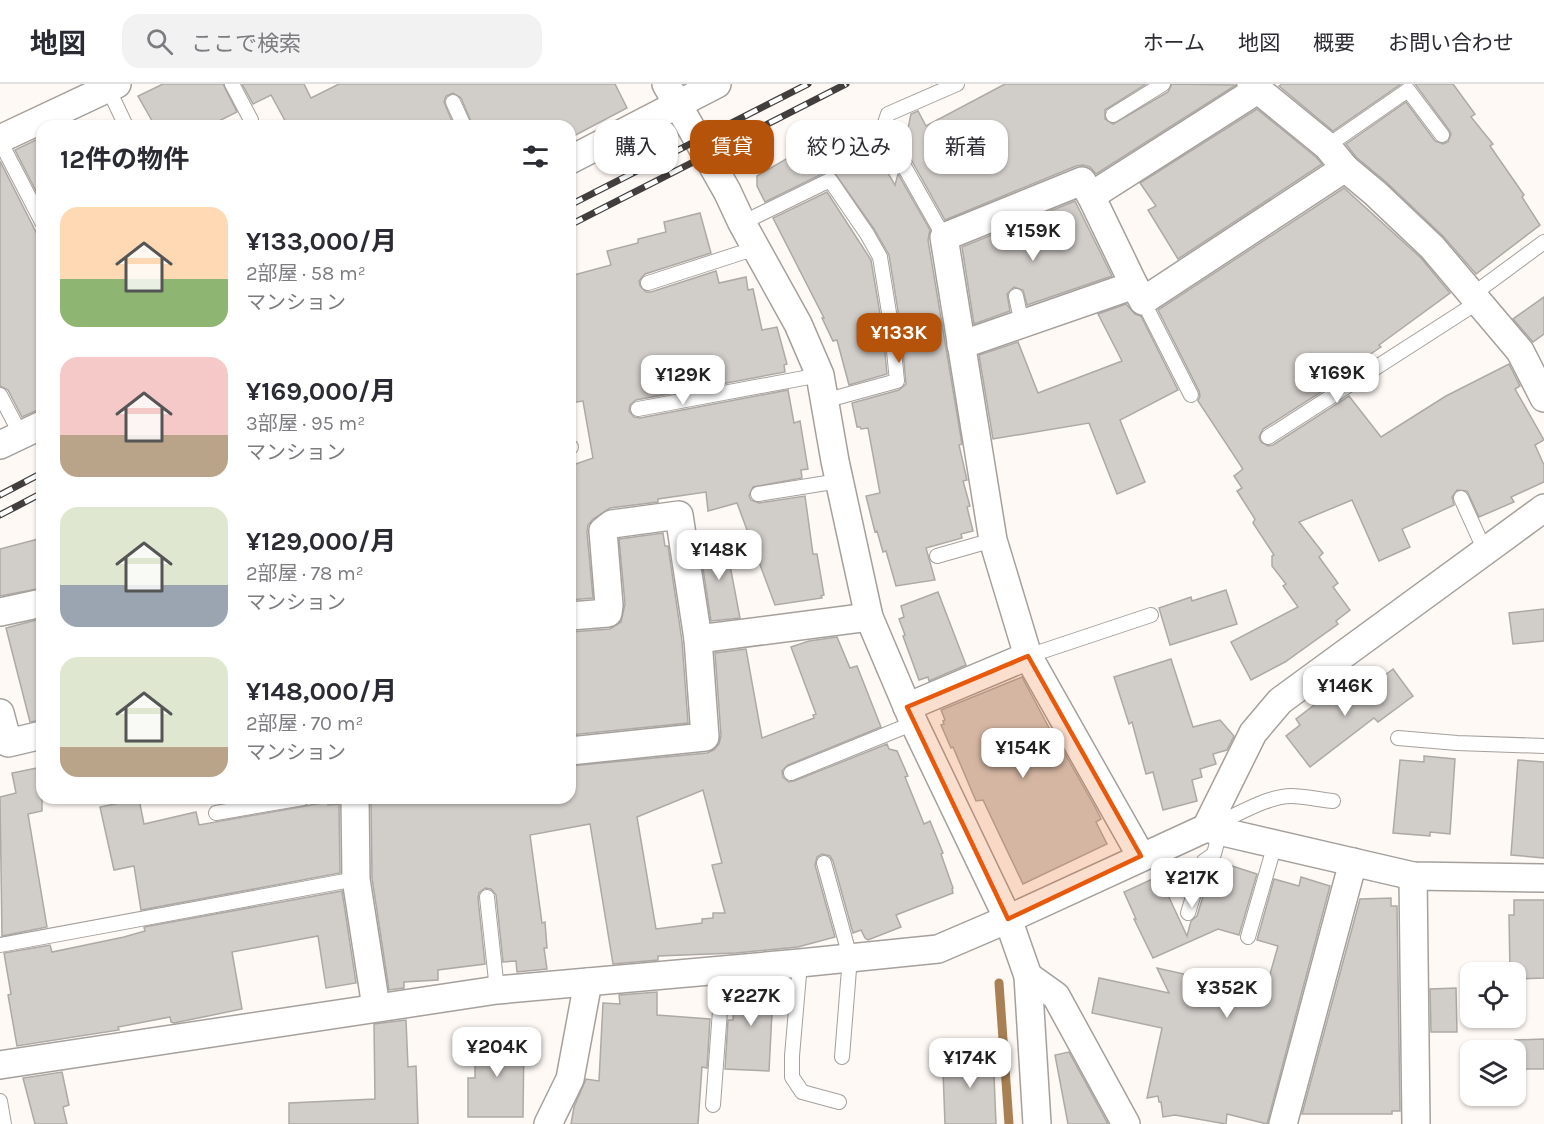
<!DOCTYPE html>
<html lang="ja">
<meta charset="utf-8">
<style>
body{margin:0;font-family:Karla,"Noto Sans JP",sans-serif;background:#f2f2f3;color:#2b2b33;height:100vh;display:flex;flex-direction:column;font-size:22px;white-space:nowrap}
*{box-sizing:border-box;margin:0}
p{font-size:20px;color:#7c7c81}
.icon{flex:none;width:33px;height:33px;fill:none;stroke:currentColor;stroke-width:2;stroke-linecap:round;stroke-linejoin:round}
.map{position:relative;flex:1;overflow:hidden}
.sheet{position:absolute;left:36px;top:36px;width:540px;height:684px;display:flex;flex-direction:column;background:#fff;border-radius:18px;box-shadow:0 2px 4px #0004}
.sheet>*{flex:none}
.top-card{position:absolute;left:594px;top:36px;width:570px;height:54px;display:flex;gap:12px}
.controls{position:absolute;left:1460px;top:878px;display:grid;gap:12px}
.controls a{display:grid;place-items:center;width:66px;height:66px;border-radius:12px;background:#fff;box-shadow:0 2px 4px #0004;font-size:30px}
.price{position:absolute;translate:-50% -51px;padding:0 14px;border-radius:12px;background:#fff;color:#222;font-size:20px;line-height:39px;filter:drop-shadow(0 2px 3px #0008)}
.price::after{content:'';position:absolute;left:50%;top:36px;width:18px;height:14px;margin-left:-9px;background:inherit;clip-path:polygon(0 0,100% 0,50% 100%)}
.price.selected{background:#b45309;color:#fff}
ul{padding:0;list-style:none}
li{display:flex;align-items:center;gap:18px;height:150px;padding:0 24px}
li span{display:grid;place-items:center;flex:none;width:168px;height:120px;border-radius:18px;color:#555}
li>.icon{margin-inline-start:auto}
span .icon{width:72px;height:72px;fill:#fffc;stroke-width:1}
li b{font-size:26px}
h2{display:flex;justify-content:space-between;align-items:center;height:72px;padding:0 24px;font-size:26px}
.pill{padding:0 21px;border-radius:18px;background:#fff;box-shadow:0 2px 4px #0004;font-size:21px;line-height:54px}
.pill.selected{background:#b45309;color:#fff}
header{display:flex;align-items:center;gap:36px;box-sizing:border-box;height:84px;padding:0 30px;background:#fff;border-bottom:2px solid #e1e1e2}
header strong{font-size:28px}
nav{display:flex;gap:33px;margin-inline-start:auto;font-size:21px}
.search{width:420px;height:54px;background:#f2f2f3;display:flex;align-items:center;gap:15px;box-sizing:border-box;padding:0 21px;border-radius:18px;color:#7c7c81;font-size:22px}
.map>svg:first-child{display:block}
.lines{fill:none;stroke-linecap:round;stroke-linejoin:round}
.stream{stroke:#a98053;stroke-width:9}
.building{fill:#d1cdc9;stroke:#ada9a5;stroke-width:1.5;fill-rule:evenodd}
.service-casing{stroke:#a5a09c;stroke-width:16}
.minor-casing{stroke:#a5a09c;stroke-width:30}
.service{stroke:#fff;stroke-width:14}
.minor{stroke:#fff;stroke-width:27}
.rail-casing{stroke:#413e3d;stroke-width:7}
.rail{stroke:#fff;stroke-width:4.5;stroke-dasharray:14;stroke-linecap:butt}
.marked{fill:#e8590c;fill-opacity:0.2;stroke:#e8590c;stroke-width:4.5;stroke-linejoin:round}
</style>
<header>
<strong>地図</strong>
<div class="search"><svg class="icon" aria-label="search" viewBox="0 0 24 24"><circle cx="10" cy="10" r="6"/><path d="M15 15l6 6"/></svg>ここで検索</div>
<nav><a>ホーム</a><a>地図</a><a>概要</a><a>お問い合わせ</a></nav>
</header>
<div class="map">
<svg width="1544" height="1040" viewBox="0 0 1544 1040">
<rect width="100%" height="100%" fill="#fef9f5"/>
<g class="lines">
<polyline class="stream" points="999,899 1009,1040"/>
</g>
<g class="building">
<polygon points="163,0 223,0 237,28 209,42 155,42 138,12"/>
<polygon points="242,0 304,0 311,14 339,0 615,0 627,24 570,54 570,42 473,42 461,14 453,9 446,12 444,18 454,42 288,42 271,11 253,20"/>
<polygon points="1005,0 1146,0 1105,26 1105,35 1113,40 1168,8 1172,0 1236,1 1096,90 1090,83 1083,81 1076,82 945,136 904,63 911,30 918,27 926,42"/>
<polygon points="1282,0 1401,0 1333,47 1279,2"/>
<polygon points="1415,0 1453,0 1475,30 1471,33 1493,60 1490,62 1524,111 1522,113 1540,141 1476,190 1443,152 1386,98 1356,73 1346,60 1406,18 1435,57 1443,60 1448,58 1451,50 1449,46"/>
<polygon points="1257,25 1316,73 1322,80 1178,175 1148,126 1156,122 1140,99"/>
<polygon points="858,38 895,101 898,90 930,146 928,156 962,360 959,361 967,396 963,397 970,422 967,423 973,447 961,450 962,454 926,464 935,496 896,502 886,467 883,468 877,447 875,448 866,412 880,409 868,344 861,345 860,343 857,343 852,319 899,306 906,300 901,246 889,171 874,145 834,88 826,88 765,118 757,102 757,92 839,44 842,48"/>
<polygon points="42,53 42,104 36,107 15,66"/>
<polygon points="0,77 42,160 42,324 22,333 8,306 0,302"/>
<polygon points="1344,104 1421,174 1450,209 1379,261 1381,263 1335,294 1338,297 1263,345 1259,353 1261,358 1268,362 1273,361 1349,312 1381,353 1446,312 1509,280 1520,302 1515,305 1544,356 1535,361 1544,381 1544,398 1511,413 1514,418 1479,433 1467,407 1457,406 1452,413 1454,421 1402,445 1410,463 1379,477 1352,416 1299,438 1323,469 1319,473 1338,499 1333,503 1350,526 1336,537 1338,540 1285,578 1251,596 1231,558 1298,523 1283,502 1286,500 1272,482 1272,472 1274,471 1253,439 1255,435 1237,407 1242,404 1234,392 1243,385 1198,317 1200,312 1199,307 1158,226"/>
<polygon points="827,108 871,176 883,248 887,290 849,301 837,256 833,257 822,234 824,234 773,134"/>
<polygon points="1075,117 1112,192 1027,221 1023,206 1014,203 1007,210 1010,227 974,240 962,163"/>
<polygon points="700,129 711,169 645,190 639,197 640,202 646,208 651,208 716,187 719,199 746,193 748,206 753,205 762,246 777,243 787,280 784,281 785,288 636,316 630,321 629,327 634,333 640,334 788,306 794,339 800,337 808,385 801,386 802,394 753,403 749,412 751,416 759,419 805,412 813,470 817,470 824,511 821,512 822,514 775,521 737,419 708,427 706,408 658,415 658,418 610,424 593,435 588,441 587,448 593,514 570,516 570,382 593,374 583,317 570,319 570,192 611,181 607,167 638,159 638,155 666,148 664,138"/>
<polygon points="1544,213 1544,250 1533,258 1513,235"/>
<polygon points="1126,220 1135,230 1141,232 1178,306 1120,336 1145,398 1117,410 1089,339 993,355 979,271 1018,258 1038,309 1122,277 1098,230"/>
<polygon points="663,449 665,462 668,462 682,557 688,639 570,651 570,548 610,545 621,538 625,520 619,455"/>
<polygon points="42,454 42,504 0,512 0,465"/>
<polygon points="725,455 740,534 711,537 699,458"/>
<polygon points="1226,506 1237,540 1170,561 1159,524 1191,513 1192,517"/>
<polygon points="938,508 966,581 929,597 928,593 919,596 903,552 905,551 899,535 904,533 901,522"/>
<polygon points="1544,525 1544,557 1513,560 1509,529"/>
<polygon points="40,535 42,542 42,636 30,638 6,544"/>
<path d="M837,553L850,584L857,582L881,643L788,681L782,687L783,693L789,698L794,697L887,660L889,665L897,667L908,692L905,693L924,740L930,737L943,769L941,770L953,804L952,805L953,809L896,831L901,843L868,856L865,854L861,846L853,849L833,777L830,772L822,770L817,773L815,781L835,853L798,863L736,869L658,872V876L613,880L590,740L530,751L542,839L545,838L547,864H544L547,885L517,888L516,877L503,878L496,811L491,805L485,804L479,809L478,814L485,880L438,886V896L404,898V904L389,906L372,794L371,717H379V714H570V682L707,669L714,666L719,660L721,652L715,569L746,565L762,654L814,634L813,631L816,630L791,563L809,557ZM703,706L722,779L712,781L725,829H713V834L702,835V839L656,845L637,733Z"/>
<polygon points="1171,575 1193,643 1220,636 1234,652 1227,666 1213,670 1216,680 1200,685 1202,693 1192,696 1197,717 1163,726 1153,688 1146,690 1132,638 1129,640 1114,593"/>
<polygon points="1393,585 1413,612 1378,638 1374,634 1310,683 1286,652 1300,641 1296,635 1338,603 1350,618"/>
<polygon points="1022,593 1055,655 1056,654 1095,723 1101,735 1096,738 1107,760 1023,800 983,716 976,717 953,663 951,664 941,641 944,640 943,637 945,636 941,626"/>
<polygon points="1424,672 1455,675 1450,750 1430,748 1430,752 1393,749 1400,676 1424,678"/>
<polygon points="1518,676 1544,678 1544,774 1511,771"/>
<polygon points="42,683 42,727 28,730 47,843 2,852 0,713 16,709 12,689"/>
<polygon points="139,715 144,740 196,728 199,741 328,718 328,721 339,720 340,789 141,826 134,782 114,786 100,723"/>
<polygon points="1215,780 1228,784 1229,781 1257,790 1239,851 1218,845 1153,874 1134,835 1136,835 1124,808 1159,792 1187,852 1191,837 1197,832 1212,783"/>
<polygon points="1301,793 1330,802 1267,1040 1227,1030 1226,1040 1175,1031 1163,1033 1161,1018 1159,1018 1158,1012 1147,1014 1162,944 1092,929 1099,894 1169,909 1157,884 1265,908 1278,862 1257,856 1274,795 1299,802"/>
<polygon points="342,807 356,899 326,904 318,852 232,868 242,925 174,939 171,938 170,933 118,943 119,946 17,962 8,911 11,910 4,869 50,861 52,868 124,853 145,847 144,843"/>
<polygon points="1391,814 1391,822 1397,822 1400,1027 1392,1027 1392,1030 1302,1030 1360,815"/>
<polygon points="1514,816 1544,816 1544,894 1515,895 1515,888 1510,888 1509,831 1514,831"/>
<polygon points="777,897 777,909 773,909 769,987 725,985 728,936 733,936 735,901"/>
<polygon points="1456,904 1457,948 1431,948 1430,905"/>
<polygon points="657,908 657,931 710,935 707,984 702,983 698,1040 571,1040 574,1023 586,995 599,997 603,919 620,920 619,911"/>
<polygon points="406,936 408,983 416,982 418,1040 289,1040 289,1019 375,1015 374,940"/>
<polygon points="475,953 524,953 523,1033 468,1033 468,994 475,994"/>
<polygon points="1544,955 1544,985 1515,985 1515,956"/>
<polygon points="993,967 996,1040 945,1040 943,987 946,987 945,970"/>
<polygon points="1069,968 1108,1040 1068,1040 1055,971"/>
<polygon points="62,988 69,1021 63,1023 67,1040 35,1040 23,994"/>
</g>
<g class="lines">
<g class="service-casing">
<g id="service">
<polyline points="232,0 251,36"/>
<polyline points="108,4 126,42"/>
<polyline points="453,18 464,42"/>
<polyline points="1113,31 1163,0"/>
<polyline points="0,57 42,138"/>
<polyline points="1327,62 1408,6 1442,51"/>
<polyline points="742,139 830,96 867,150 880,173 892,247 897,297 824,317"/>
<polyline points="944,153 883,45 888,30 957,0"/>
<polyline points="648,199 756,164"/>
<polyline points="1472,211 1544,158"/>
<polyline points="1016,212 1022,240"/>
<polyline points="1143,217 1191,311"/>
<polyline points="0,311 21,351"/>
<polyline points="638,325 820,291"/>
<polyline points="1268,353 1478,218"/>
<polyline points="570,363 571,363"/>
<polyline points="758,410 839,397"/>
<polyline points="1461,414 1485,467"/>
<polyline points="937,472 993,456"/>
<polyline points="1028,572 1151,531"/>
<polyline points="1398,654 1457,659 1544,662"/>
<polyline points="791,689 914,639"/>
<polyline points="216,729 303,714"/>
<path d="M1213,741C1236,732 1267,712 1291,712C1305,712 1320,716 1333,717"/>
<polyline points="824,779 850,873 842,973"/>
<polyline points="487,813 497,906"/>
<polyline points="1188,829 1204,777 1214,770 1220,747"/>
<polyline points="1248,853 1275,760"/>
<polyline points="0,861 356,795"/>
<polyline points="800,879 792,972 792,993 802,1008 839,1018"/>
<polyline points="0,1017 4,1040"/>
<polyline points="713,1021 723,886"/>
</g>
</g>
<g class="minor-casing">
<g id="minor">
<polyline points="666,0 727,107 742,139 798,240 820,291 835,377 869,533 914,639 1008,835 1028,892 1037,1040"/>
<polyline points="1251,0 1327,62 1345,84 1375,109 1432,163 1520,267 1544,314"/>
<polyline points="0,55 117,0"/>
<polyline points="570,76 717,0"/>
<polyline points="1091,112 1134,201"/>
<polyline points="961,261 1134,201 1143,217 1345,84"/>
<polyline points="0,361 42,341"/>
<polyline points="0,528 42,519"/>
<polyline points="570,532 608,529 609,521 603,447 612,440 679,431 698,555 705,653 570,667"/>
<polyline points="698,555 869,533"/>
<polyline points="907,623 1028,572"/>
<polyline points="0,629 8,659 42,651"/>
<polyline points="355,714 356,795 376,923"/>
<polyline points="1206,744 1413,792 1544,794"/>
<polyline points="1141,772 1028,572 993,456 944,153 1082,97 1091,112 1257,6"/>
<polyline points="1413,792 1416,1040"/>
<polyline points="1028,892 1056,912 1126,1040"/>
<polyline points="0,981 497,906 800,879 938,865 1008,835 1206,744 1253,649 1280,617 1544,424"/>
<polyline points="548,1040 570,995 588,898"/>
<polyline points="1283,1040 1353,778"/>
</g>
</g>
<use href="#service" class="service"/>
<use href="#minor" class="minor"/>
<g class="rail-casing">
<g id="rail">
<polyline points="570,121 808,0"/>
<polyline points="570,141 846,0"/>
<polyline points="0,411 42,389"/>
<polyline points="0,431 42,409"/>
</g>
</g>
<use href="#rail" class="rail"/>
</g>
<path class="marked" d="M1028,572L1141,772L1008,835L907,623Z"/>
</svg>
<div class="controls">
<a><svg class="icon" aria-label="locate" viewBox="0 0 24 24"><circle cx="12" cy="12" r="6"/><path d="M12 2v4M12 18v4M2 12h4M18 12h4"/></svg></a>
<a><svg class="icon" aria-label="layers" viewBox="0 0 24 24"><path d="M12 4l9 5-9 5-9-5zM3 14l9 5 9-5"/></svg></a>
</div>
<b class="price" style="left:1033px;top:178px">¥159K</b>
<b class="price selected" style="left:899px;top:280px">¥133K</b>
<b class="price" style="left:1337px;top:320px">¥169K</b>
<b class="price" style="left:683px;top:322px">¥129K</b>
<b class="price" style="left:719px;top:497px">¥148K</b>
<b class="price" style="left:1345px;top:633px">¥146K</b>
<b class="price" style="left:1023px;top:695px">¥154K</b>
<b class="price" style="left:1192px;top:825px">¥217K</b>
<b class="price" style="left:1227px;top:935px">¥352K</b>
<b class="price" style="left:751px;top:943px">¥227K</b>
<b class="price" style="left:497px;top:994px">¥204K</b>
<b class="price" style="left:970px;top:1005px">¥174K</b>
<div class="top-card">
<a class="pill">購入</a>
<a class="pill selected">賃貸</a>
<a class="pill">絞り込み</a>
<a class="pill">新着</a>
</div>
<section class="sheet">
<h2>12件の物件<svg class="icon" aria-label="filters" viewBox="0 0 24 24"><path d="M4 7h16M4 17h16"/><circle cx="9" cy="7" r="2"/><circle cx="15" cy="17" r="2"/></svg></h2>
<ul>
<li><span style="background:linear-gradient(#ffd9b3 60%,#8fb573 0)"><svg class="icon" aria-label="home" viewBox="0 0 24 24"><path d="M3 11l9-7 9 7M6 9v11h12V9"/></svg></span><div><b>¥133,000/月</b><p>2部屋 · 58 m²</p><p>マンション</p></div></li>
<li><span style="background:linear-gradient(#f6c9c9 65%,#b9a48a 0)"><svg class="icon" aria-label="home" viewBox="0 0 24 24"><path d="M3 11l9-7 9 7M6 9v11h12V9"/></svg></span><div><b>¥169,000/月</b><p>3部屋 · 95 m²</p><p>マンション</p></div></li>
<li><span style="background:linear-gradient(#dfe7d0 65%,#9aa5b1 0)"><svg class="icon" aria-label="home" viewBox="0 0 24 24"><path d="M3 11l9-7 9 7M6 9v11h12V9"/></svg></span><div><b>¥129,000/月</b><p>2部屋 · 78 m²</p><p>マンション</p></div></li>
<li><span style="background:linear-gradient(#dfe7d0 75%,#b9a48a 0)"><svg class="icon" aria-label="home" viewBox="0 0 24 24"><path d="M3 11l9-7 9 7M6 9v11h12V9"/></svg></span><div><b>¥148,000/月</b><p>2部屋 · 70 m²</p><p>マンション</p></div></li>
</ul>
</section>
</div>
